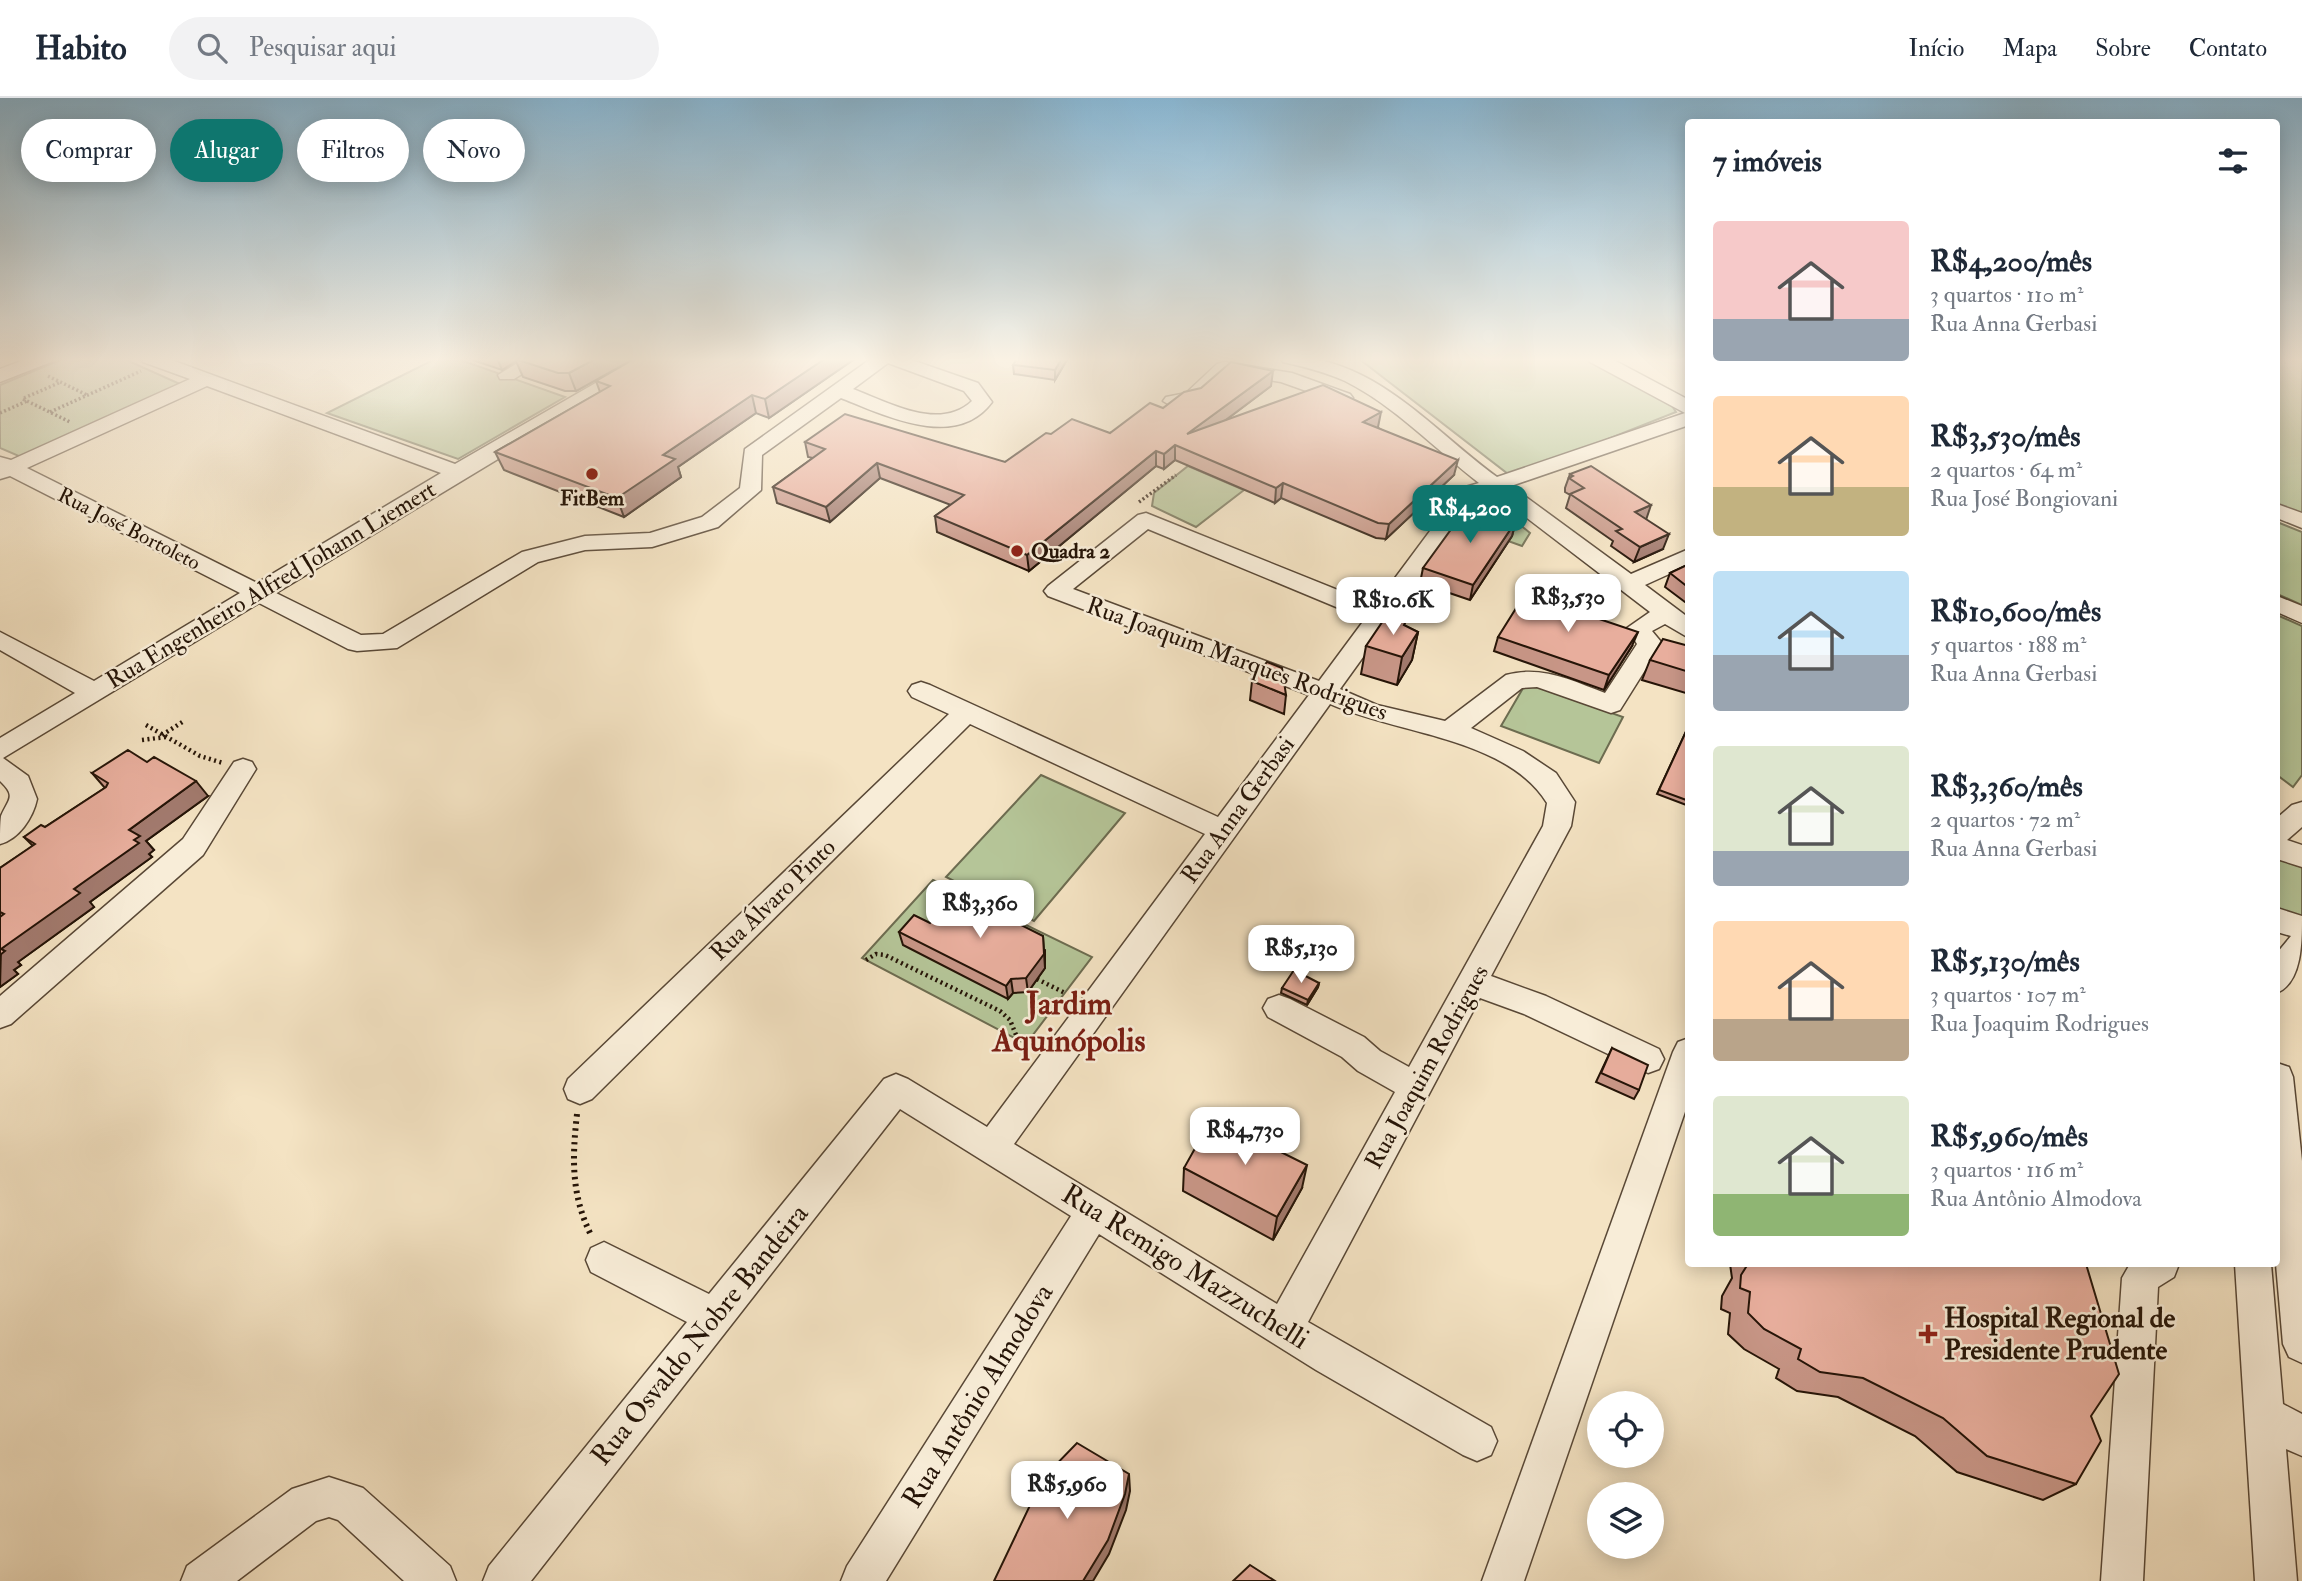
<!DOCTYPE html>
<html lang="pt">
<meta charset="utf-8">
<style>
body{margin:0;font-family:"IM FELL Double Pica",serif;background:#f2f2f3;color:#1f2937;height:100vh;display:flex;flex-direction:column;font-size:26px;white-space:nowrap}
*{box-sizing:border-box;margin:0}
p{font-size:23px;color:#747a83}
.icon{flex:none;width:38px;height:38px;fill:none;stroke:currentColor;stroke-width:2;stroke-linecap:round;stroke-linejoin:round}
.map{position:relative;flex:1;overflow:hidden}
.drawer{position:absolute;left:1685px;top:21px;width:595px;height:1148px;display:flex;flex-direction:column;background:#fff;border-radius:7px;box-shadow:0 4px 18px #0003}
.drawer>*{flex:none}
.top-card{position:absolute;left:21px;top:21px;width:665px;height:63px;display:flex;gap:14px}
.tools{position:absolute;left:1587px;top:1293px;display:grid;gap:14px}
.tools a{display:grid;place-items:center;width:77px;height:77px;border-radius:50%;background:#fff;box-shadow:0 4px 18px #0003;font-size:35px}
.price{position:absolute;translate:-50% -60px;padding:0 16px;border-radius:14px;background:#fff;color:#222;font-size:23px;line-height:46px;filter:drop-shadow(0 2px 4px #0008)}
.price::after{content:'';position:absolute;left:50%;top:42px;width:21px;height:16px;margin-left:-10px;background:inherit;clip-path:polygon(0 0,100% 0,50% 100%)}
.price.selected{background:#0f766e;color:#fff}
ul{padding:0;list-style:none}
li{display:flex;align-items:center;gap:21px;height:175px;padding:0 28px}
li span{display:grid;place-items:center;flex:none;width:196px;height:140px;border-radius:7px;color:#555}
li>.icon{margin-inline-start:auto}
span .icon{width:84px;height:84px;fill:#fffc;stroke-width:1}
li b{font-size:30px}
h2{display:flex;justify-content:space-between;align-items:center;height:84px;padding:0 28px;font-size:30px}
.pill{padding:0 24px;border-radius:32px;background:#fff;box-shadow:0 4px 18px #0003;font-size:24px;line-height:63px}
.pill.selected{background:#0f766e;color:#fff}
header{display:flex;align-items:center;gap:42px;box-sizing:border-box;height:98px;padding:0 35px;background:#fff;border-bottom:2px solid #e0e1e3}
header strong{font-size:33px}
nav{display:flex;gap:38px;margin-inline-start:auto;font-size:24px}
.search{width:490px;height:63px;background:#f2f2f3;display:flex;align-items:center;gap:18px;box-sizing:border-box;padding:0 24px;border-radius:38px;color:#747a83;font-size:26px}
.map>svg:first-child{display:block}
.green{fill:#b5c598;stroke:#6d6c50;stroke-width:2}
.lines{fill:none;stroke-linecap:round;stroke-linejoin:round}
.minor-casing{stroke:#594836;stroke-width:3}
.path-far2{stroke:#251407;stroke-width:3.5;stroke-dasharray:2 2.5;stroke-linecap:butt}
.path-far1{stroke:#251407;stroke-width:4.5;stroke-dasharray:2 3.5;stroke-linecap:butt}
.path{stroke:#251407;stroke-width:6;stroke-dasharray:2.5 4.5;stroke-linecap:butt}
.minor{fill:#f8edd8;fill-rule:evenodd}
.wall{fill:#c89687;stroke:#251407;stroke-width:2}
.shaded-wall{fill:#a27a6e;stroke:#251407;stroke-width:2}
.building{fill:#e8ae9d;stroke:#251407;stroke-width:2}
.poi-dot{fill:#8f2418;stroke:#f8edd8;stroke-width:2.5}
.labels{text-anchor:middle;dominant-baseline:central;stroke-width:5;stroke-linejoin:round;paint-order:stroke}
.far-poi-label{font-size:21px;font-weight:bold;fill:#251407;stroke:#f8edd8}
.far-street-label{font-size:21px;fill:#251407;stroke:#f8edd8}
.street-label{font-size:24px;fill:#251407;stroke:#f8edd8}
.near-street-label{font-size:28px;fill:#251407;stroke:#f8edd8}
.near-poi-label{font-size:28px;font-weight:bold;fill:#251407;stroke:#f8edd8;text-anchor:start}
.district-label{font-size:32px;font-weight:bold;fill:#7a1f14;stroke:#f8edd8}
</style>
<header>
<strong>Habito</strong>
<div class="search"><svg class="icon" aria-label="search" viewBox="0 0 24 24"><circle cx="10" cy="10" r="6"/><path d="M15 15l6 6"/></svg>Pesquisar aqui</div>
<nav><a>Início</a><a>Mapa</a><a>Sobre</a><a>Contato</a></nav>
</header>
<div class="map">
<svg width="2302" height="1483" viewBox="0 0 2302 1483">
<rect width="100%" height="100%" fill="#f4e3c3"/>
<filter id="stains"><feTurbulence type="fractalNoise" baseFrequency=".00286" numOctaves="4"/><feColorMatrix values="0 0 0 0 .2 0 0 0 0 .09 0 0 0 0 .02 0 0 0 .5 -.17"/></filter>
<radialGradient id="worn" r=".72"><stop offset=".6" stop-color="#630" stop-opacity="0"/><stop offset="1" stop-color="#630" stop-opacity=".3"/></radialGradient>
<g class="green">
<polygon points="65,260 122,260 180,286 21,359 0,350 0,287"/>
<polygon points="437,260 455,260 565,299 458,361 327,315"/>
<polygon points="1358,260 1586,260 1672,308 1676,314 1512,379"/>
<polygon points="2277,260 2302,260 2302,418 2277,407"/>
<polygon points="1188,368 1244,392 1196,429 1152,408 1154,395"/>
<polygon points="1481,401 1489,401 1530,435 1522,448 1508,443 1512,437 1465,422"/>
<polygon points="2277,424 2302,434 2302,507 2277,496"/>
<polygon points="2277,517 2302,528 2302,677 2293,689 2277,677"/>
<polygon points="1526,585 1623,619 1599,665 1501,628"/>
<polygon points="1041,677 1125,715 1034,823 946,779"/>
<polygon points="2277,761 2302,769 2302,819 2277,810"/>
<polygon points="933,782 1092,859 1026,946 862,860"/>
</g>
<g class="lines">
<g class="minor-casing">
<g id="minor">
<polygon points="29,260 53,260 51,264 0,284 0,271"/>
<path d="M141,260H166L455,366L639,260H661L659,264L276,495L361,537L383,536L522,454L585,438L650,435L702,419L740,390L745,351L872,260H906L978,285L992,304C956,353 884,317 841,300L762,357L761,392L718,429L652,449L585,452L538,464L397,550L357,553L348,551L259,505L3,660L28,678L37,701C33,720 19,741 0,746C0,738 0,725 1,718C8,701 17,699 0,683V640L75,595L0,552V534L94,583L240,495L10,378L0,381V359L11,362L190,281L143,264ZM888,265L964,293L972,303C939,334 888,304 853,291ZM207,288L441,375L257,485L27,370Z"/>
<polygon points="525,260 547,260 514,281 500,281 498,277"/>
<path d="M1281,260C1368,252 1432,332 1497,379L1685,315L1590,264L1588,260H1610L1689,302V327L1511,388L1631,476L1689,451V467L1645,487L1689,520V540L1665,526L1652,533L1662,545L1620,612L1611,615L1537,589L1522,590L1471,630L1523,653L1556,675L1575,704L1571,728L1491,878L1546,898L1659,951L1664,961L1659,971L1648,975L1524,916L1480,900L1308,1224L1491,1329L1497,1343L1491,1357L1477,1363L1463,1357L1316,1272L1099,1136L886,1483H841L847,1468L1071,1118L900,1011L531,1483H483L489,1468L687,1224L591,1174L586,1162L591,1150L604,1144L709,1196L884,981L896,976L908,981L987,1029L1205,736L970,626L592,1001L580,1006L568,1001L564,991L568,981L949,616L912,599L908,593L912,587L921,584L930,587L1218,719L1309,597L1048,498L1044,493L1048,488L1138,417L1146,415L1375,507L1462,390L1479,385C1435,351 1395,308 1345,283C1325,274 1305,269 1283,264ZM1493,394L1650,514L1627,530L1637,546L1605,595C1572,583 1542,567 1506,577L1445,623L1377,607L1340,591L1478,400ZM1148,431L1365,521L1319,583L1073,491ZM1330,606C1396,636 1506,639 1547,705L1543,728L1409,969L1380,953L1364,939L1290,901L1279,897L1268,901L1263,910L1268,919L1342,959L1358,973L1395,994L1277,1206L1014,1046Z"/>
<polygon points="1224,264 1292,275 1350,296 1353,300 1343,306 1281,284 1228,276 1199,303 1173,309 1163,303 1166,299 1186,295 1217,266"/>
<polygon points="2277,406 2302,415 2302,430 2277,420"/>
<polygon points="2277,498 2302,508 2302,525 2277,514"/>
<polygon points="243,661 252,664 256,671 203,757 11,926 0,930 0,898 183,741 234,664"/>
<polygon points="2302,704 2302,729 2287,742 2302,747 2302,769 2277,761 2277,720 2292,707"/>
<path d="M2277,810L2302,818C2302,845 2302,884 2277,895V855L2291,838L2277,834Z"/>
<polygon points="1689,940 1689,1002 1524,1483 1482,1483 1673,954 1678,944"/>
<polygon points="2277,965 2289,969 2293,979 2302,1063 2302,1265 2289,1259 2283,1246 2276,1166"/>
<polygon points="2130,1166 2179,1166 2174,1179 2158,1189 2143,1483 2101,1483 2122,1180"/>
<polygon points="2235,1166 2271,1166 2283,1306 2302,1316 2302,1358 2286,1351 2297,1483 2255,1483"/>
<polygon points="329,1379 363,1390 450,1468 456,1483 404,1483 338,1422 329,1419 316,1423 237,1483 181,1483 187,1468 292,1391"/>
</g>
</g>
<g class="path-far2">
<polyline points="48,278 87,297"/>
<polyline points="24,300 61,284"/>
<polyline points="23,301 70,324"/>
<polyline points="50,314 141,273"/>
<polyline points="0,315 27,303"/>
<polyline points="1139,404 1176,377"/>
</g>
<g class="path-far1">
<polyline points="146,627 200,658 223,665"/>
<polyline points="162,637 184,623"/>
<polyline points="142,642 166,639"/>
<polyline points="866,862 876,856 885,857 1000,913 1010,922 1018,942"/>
<polyline points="1037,881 1065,895"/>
</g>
<path class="path" d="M577,1016C572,1061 571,1098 592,1139"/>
<use href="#minor" class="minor"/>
</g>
<g class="wall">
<polygon points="467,260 635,260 576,293 565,293 523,279 516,263 502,272"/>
<polygon points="636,260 856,260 769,320 756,315 678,369 681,379 624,419 504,372 495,354 600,294 596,283"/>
<polygon points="1018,260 1068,260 1055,282 1014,276 1013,267"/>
<polygon points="1271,288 1226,322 1378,329 1377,329 1454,377 1386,441 1376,440 1281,400 1275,405 1175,362 1164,371 1156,368 1029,473 937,434 935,418 951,407 880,380 830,424 777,405 773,389 813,360 808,359 805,344 1005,364 1051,336 1110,335 1163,310"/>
<polygon points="1570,376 1646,421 1663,451 1634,464 1611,448 1613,443 1566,410 1570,397 1565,394 1565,390"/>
<polygon points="1516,423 1512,438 1470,502 1420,485 1423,470"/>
<polygon points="1689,466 1689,507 1665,489 1670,475"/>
<polygon points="1405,528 1418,534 1412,562 1397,587 1361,576 1366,548"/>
<polygon points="1498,539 1632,548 1604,592 1494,553"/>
<polygon points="1689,548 1689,596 1642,582 1650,562"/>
<polygon points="1252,583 1286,597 1284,616 1250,602"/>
<polygon points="1689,627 1689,708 1657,696"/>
<polygon points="92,675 208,698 146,743 154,752 149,756 152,759 90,804 94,809 18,864 21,867 14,872 18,876 0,889 0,770 33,748 24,739 45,729 105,690"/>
<polygon points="930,825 1045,852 1045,870 1028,894 1013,895 1008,901 903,847 899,834"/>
<polygon points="1319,885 1318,889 1307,907 1281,895 1282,890"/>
<polygon points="1612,950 1639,992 1634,1001 1596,984"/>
<polygon points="1184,1070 1302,1090 1273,1142 1183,1093"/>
<polygon points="1730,1166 2086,1166 2091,1318 2076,1386 2043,1402 1957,1374 1915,1338 1838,1299 1797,1293 1776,1280 1779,1271 1744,1251 1728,1236 1730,1215 1721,1211 1722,1198 1732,1180"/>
</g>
<g class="shaded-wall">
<polygon points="497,260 521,260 515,261 516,263 502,272"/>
<polygon points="597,260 635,260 576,293 569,275"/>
<polygon points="826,260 856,260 769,320 765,301"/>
<polygon points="1062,260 1068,260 1055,282 1055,272"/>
<polygon points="1273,273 1271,288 1187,351 1187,336"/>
<polygon points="752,297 756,315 678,369 681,379 624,419 617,400 663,357"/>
<polygon points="1381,314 1378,329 1361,339 1363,324"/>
<polygon points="1175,347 1175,362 1164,371 1164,356"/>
<polygon points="1156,353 1156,368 1029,473 1027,457"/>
<polygon points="1458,362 1454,377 1386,441 1389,426"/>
<polygon points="877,365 880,380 830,424 826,409"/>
<polygon points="1283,385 1281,400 1275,405 1276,390"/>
<polygon points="1651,407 1646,422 1635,414"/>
<polygon points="1516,423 1512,438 1470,502 1473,487"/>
<polygon points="1669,436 1663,451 1634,464 1640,449"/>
<polygon points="1418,534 1412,562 1397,587 1402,559"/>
<polygon points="1638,534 1632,548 1604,592 1609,577"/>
<polygon points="196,683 208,698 146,743 154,752 149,756 152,759 90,804 94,809 18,864 21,867 14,872 18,876 0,889 1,851 134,742 129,732"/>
<polygon points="1043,838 1045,870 1028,894 1026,880"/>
<polygon points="1011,881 1013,895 1008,901 1006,888"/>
<polygon points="1319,885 1318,889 1307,907 1308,902"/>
<polygon points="1307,1067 1302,1090 1273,1142 1277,1119"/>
<polygon points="1129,1376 1130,1393 1126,1412 1109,1456 1093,1483 1083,1483"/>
</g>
<g class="building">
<polygon points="517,260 597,260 569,275 558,275 515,261"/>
<polygon points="636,260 826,260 765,301 752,297 663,357 675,361 617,400 495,354 610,288 596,283"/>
<polygon points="1018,260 1062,260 1055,272 1013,267"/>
<polygon points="1231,264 1273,273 1187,336 1323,287 1381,314 1363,324 1458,362 1389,426 1378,425 1283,385 1276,390 1175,347 1164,356 1156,353 1027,457 935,418 964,397 877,365 826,409 773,389 825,351 805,344 845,316 1005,364 1046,335 1051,336 1072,321 1110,335 1150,305 1163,310 1184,294 1201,290"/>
<polygon points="1591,368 1651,407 1635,414 1669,436 1640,449 1616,433 1622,431 1570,396 1584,390 1569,380 1573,378 1570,376"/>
<polygon points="1468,408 1516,423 1473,487 1423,470"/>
<polygon points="1689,466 1689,490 1670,475"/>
<polygon points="1525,496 1638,534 1609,577 1498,539"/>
<polygon points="1387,517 1406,523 1404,527 1418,534 1402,559 1366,548"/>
<polygon points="1663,541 1689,548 1689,574 1650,562"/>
<polygon points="1267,564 1282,570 1286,597 1252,583"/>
<polygon points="1689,627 1689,703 1659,692"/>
<polygon points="128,652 147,664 154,659 196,683 129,732 140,738 134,742 139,745 74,791 80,795 1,851 5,853 0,857 0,819 4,816 0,814 0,770 35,746 24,739 41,727 45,729 106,689 108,685 92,675"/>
<polygon points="957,795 1043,838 1044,856 1026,880 1011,881 1006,888 899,834 914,817 930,825"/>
<polygon points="1294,872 1319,885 1308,902 1282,890"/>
<polygon points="1612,950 1648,967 1639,992 1601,975"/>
<polygon points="1212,1020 1307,1067 1277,1119 1184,1070"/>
<polygon points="1748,1166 2086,1166 2119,1276 2091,1318 2101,1343 2076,1386 1987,1358 1943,1320 1863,1280 1820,1274 1798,1261 1801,1251 1764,1231 1748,1215 1750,1194 1740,1190 1741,1177"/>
<polygon points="1077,1345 1129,1376 1125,1396 1108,1442 1083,1483 994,1483 1043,1380"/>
<polygon points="1250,1467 1275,1483 1233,1483"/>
</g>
<linearGradient id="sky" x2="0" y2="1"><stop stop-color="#89b8d5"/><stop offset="0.56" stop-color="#faf2e4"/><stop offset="1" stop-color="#faf2e4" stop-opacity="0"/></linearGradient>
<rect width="2302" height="467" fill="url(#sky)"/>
<g class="poi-dot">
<circle cx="592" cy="376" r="7"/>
<circle cx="1017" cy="453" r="7"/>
<path d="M1924.5 1225.5h7v7h7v7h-7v7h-7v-7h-7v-7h7z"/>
</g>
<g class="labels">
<g class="far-poi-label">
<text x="592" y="400">FitBem</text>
<text x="1031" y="453" text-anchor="start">Quadra 2</text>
</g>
<g class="far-street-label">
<text transform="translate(129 431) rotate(27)">Rua José Bortoleto</text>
</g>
<g class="street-label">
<text transform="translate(271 487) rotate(-31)">Rua Engenheiro Alfred Johann Liemert</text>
<text transform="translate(1237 561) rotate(20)">Rua Joaquim Marques Rodrigues</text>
<text transform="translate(1238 712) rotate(-54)">Rua Anna Gerbasi</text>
<text transform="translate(773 802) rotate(-44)">Rua Álvaro Pinto</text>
<text transform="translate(1427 969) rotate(-61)">Rua Joaquim Rodrigues</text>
</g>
<g class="near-street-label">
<text transform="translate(1185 1169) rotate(32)">Rua Remigo Mazzuchelli</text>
<text transform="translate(700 1237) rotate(-51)">Rua Osvaldo Nobre Bandeira</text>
<text transform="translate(978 1298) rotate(-58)">Rua Antônio Almodova</text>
</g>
<g class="near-poi-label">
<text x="1944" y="1220">Hospital Regional de<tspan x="1944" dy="32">Presidente Prudente</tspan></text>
</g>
<g class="district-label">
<text x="1069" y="906">Jardim<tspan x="1069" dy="37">Aquinópolis</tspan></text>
</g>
</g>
<rect width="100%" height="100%" filter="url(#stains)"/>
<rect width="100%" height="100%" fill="url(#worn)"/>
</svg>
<div class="tools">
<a><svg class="icon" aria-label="locate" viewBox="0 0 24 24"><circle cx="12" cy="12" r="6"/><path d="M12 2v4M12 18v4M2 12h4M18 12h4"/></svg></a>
<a><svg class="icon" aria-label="layers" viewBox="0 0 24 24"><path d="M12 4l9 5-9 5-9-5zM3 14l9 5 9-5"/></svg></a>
</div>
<b class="price selected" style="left:1470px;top:447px">R$4,200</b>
<b class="price" style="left:1568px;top:536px">R$3,530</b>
<b class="price" style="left:1393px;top:539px">R$10.6K</b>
<b class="price" style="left:980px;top:842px">R$3,360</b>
<b class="price" style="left:1301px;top:887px">R$5,130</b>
<b class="price" style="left:1245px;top:1069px">R$4,730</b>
<b class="price" style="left:1067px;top:1423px">R$5,960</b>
<div class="top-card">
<a class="pill">Comprar</a>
<a class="pill selected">Alugar</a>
<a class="pill">Filtros</a>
<a class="pill">Novo</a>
</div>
<section class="drawer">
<h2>7 imóveis<svg class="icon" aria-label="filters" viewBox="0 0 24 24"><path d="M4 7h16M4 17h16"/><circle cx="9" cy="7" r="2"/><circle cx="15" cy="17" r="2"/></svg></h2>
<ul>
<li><span style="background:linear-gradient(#f6c9c9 70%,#9aa5b1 0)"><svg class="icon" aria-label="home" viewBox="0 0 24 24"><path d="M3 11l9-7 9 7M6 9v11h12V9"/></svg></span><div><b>R$4,200/mês</b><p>3 quartos · 110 m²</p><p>Rua Anna Gerbasi</p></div></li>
<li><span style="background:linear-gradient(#ffd9b3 65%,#c2b280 0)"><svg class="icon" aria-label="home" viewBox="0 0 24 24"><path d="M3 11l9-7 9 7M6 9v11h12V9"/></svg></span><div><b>R$3,530/mês</b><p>2 quartos · 64 m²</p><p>Rua José Bongiovani</p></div></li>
<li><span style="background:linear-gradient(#bfe0f5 60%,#9aa5b1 0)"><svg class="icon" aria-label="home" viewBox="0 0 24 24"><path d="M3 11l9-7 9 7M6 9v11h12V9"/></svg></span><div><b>R$10,600/mês</b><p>5 quartos · 188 m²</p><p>Rua Anna Gerbasi</p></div></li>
<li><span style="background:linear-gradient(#dfe7d0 75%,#9aa5b1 0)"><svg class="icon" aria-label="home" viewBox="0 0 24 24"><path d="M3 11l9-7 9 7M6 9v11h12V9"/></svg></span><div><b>R$3,360/mês</b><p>2 quartos · 72 m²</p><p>Rua Anna Gerbasi</p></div></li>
<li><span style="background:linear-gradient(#ffd9b3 70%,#b9a48a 0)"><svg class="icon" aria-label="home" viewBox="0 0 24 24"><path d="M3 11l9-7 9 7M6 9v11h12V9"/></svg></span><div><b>R$5,130/mês</b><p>3 quartos · 107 m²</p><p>Rua Joaquim Rodrigues</p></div></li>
<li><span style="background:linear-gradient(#dfe7d0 70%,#8fb573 0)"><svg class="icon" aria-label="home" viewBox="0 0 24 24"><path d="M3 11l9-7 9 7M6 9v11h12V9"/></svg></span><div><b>R$5,960/mês</b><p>3 quartos · 116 m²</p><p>Rua Antônio Almodova</p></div></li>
</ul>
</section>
</div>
